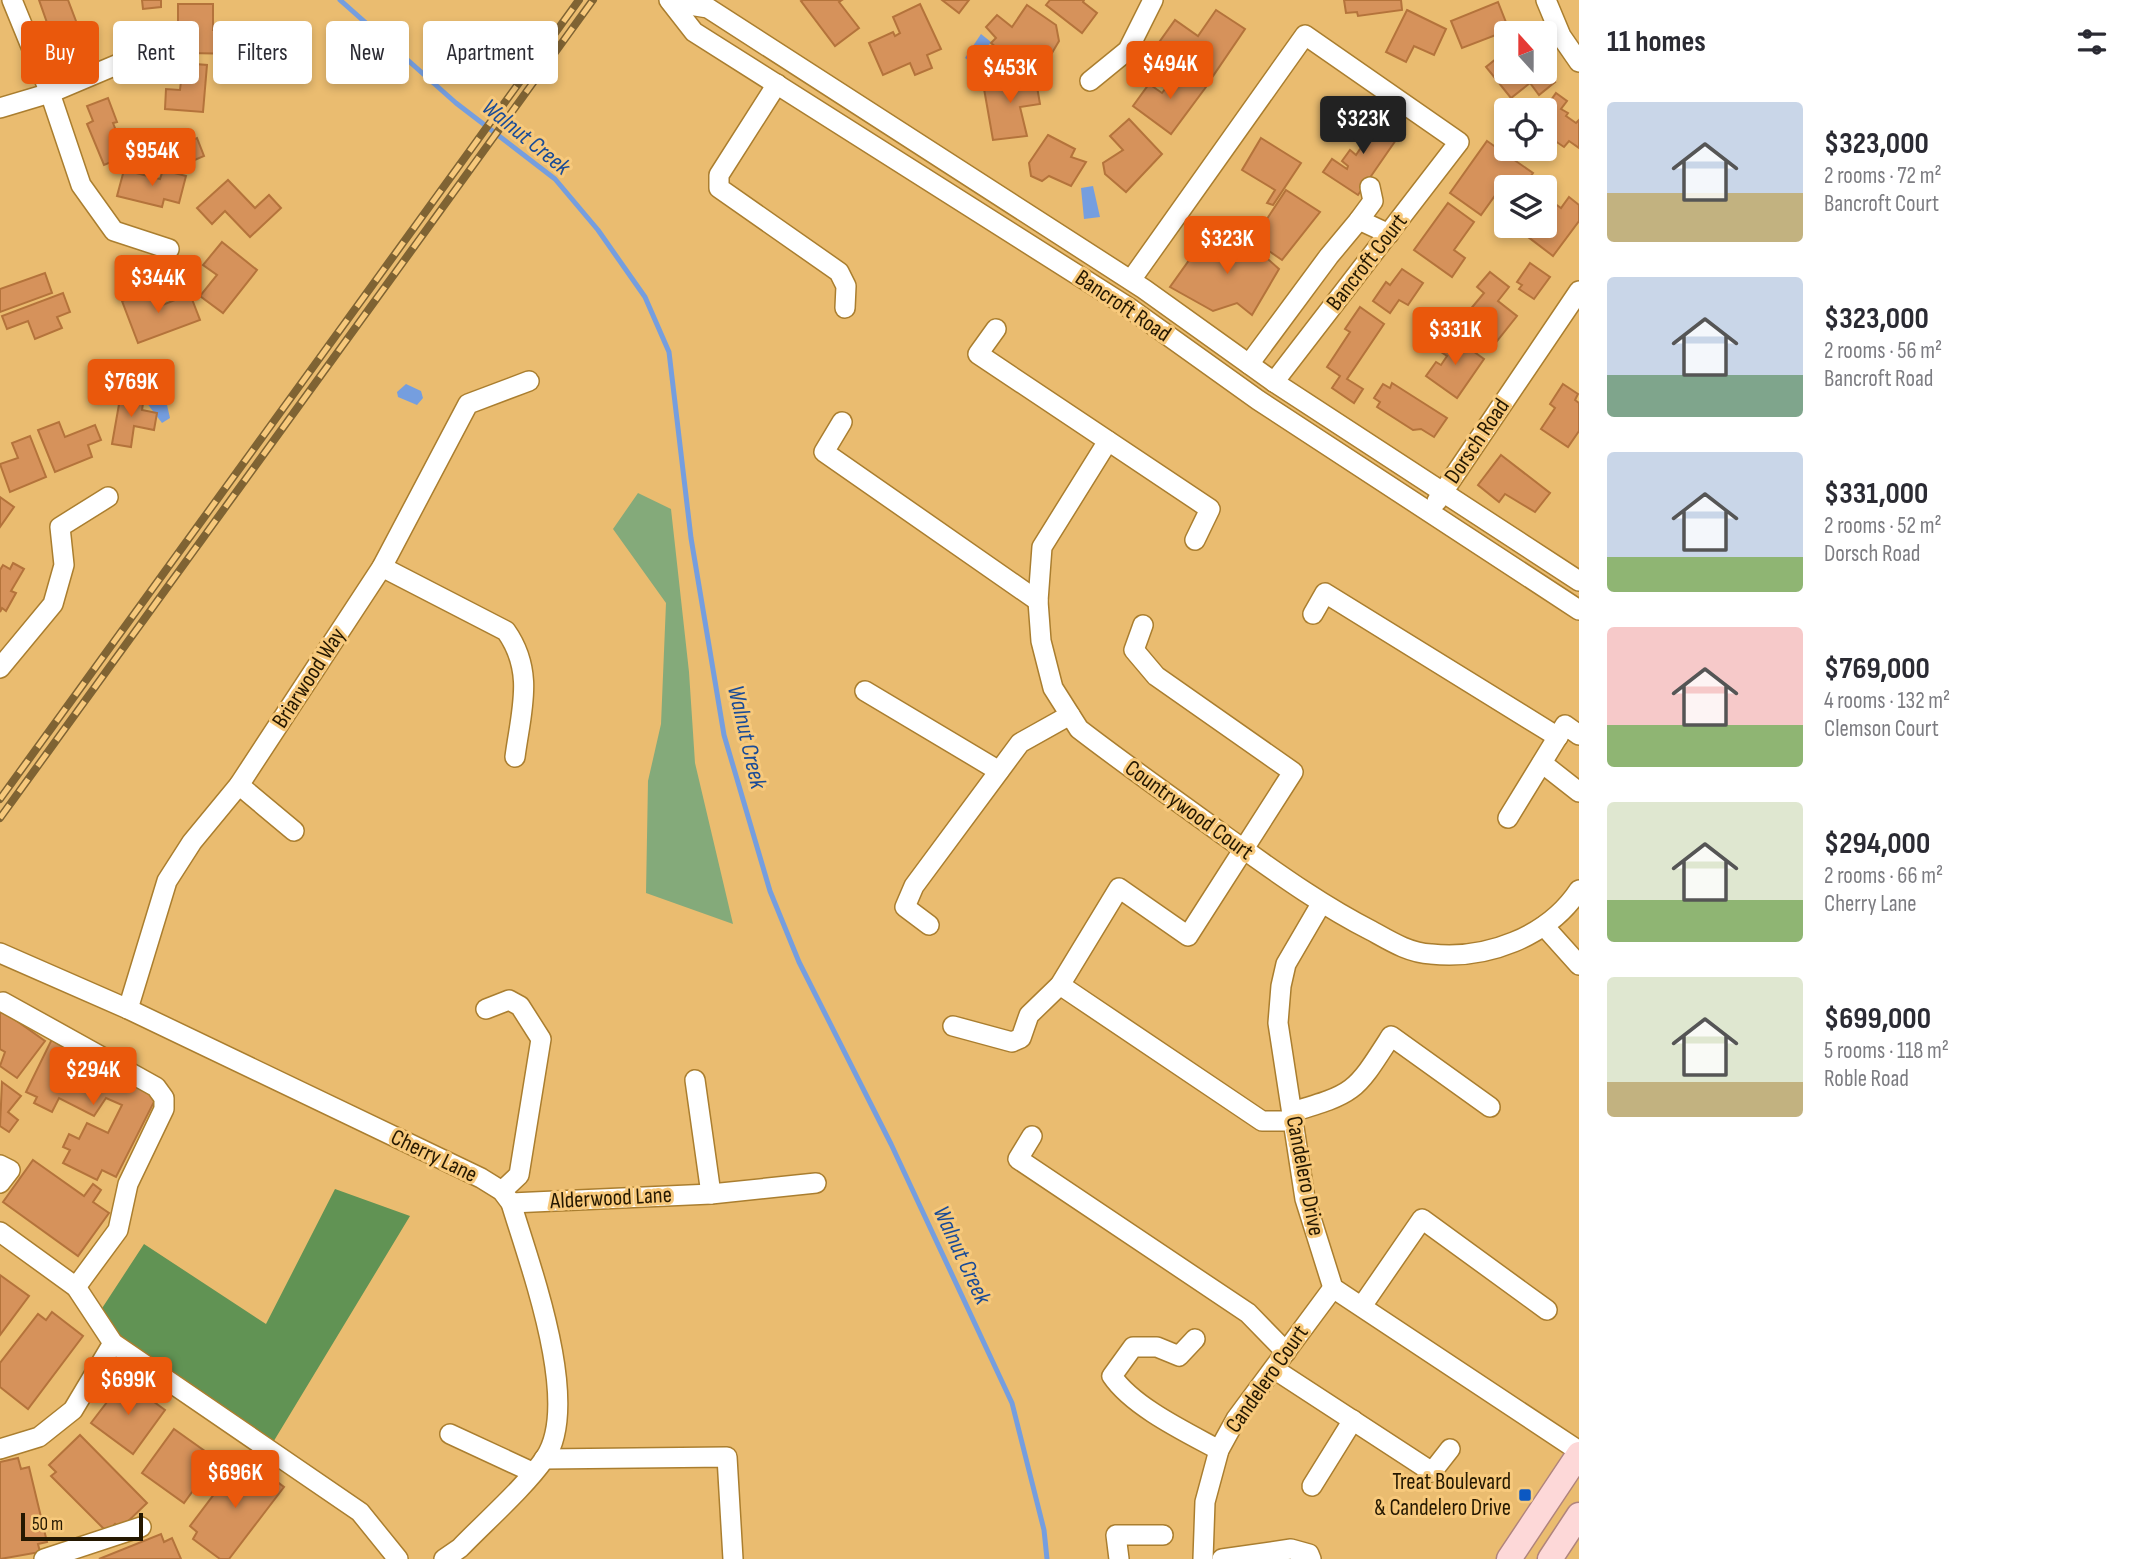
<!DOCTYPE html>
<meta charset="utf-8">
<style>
body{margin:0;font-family:"Sofia Sans Condensed",sans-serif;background:#f2f2f3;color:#2b2b33;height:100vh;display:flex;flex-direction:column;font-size:26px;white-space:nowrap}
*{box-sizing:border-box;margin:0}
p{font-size:23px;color:#7c7c81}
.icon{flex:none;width:38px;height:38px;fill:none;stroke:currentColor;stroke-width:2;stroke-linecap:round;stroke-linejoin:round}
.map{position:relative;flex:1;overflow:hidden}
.side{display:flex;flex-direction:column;background:#fff;width:560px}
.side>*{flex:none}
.top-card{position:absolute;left:21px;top:21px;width:665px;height:63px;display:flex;gap:14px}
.needle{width:46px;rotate:339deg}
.buttons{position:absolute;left:1494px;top:21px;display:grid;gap:14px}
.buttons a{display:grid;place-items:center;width:63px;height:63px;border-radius:7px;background:#fff;box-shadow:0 4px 10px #0003;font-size:35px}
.scale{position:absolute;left:21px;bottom:18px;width:122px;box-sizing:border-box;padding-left:7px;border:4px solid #251801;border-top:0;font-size:19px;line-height:24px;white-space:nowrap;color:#251801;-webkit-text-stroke:5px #f7c97c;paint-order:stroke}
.price{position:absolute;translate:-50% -60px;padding:0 16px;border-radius:7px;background:#ea580c;color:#fff;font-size:23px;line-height:46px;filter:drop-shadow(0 2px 4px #0008)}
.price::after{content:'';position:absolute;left:50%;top:42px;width:21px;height:16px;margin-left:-10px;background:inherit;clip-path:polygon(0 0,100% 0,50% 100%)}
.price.current{background:#222;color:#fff}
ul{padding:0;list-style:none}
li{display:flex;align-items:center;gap:21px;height:175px;padding:0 28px}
li span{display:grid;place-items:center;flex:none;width:196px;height:140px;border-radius:7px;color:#555}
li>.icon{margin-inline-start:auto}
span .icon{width:84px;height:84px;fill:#fffc;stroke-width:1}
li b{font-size:30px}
h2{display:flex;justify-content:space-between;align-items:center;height:84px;padding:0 28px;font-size:30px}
.pill{padding:0 24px;border-radius:7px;background:#fff;box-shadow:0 4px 10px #0003;font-size:24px;line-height:63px}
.pill.current{background:#ea580c;color:#fff}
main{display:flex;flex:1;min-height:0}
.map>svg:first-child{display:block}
.green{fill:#84aa7a}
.forest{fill:#619354}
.water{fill:#759edf}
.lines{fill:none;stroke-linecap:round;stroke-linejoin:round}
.stream{stroke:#759edf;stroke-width:5}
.building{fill:#d6925b;stroke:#b4733b;stroke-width:2}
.minor-casing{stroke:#aa7e2f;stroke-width:22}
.major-casing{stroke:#b0847c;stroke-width:27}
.minor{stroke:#fff;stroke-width:19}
.major{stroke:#fdd8d8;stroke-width:24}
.rail-casing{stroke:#7f6333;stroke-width:8}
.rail{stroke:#f7c97c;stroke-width:5;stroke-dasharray:16;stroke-linecap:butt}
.poi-dot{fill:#0c58c2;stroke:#f7c97c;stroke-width:2.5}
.labels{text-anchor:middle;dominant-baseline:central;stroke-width:6;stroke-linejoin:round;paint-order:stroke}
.street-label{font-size:23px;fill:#251801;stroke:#f7c97c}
.poi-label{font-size:23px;fill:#251801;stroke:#f7c97c;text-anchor:end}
.water-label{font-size:24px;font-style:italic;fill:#194b97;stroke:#f7c97c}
</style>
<main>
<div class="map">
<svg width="1579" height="1559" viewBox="0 0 1579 1559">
<rect width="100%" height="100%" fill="#eabc70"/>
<polygon class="green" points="638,493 671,509 689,672 695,763 733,924 646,893 648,781 661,724 666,603 613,529"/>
<polygon class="forest" points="335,1189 410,1216 269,1449 95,1319 144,1244 266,1324"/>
<g class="water">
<polygon points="981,34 991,42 975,64 965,58"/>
<polygon points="1093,186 1100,217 1084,219 1081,188"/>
<polygon points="406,384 421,391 423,398 417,405 398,397 397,392"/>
<polygon points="157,394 167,405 170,418 162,423 146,402"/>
</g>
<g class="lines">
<polyline class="stream" points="340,0 456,103 555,179 598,230 645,297 669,352 691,538 724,735 770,891 799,962 891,1144 1012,1403 1044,1530 1047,1559"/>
</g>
<g class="building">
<polygon points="39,0 68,0 82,37 65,43 61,31 51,34"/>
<polygon points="142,0 161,0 161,7 143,9"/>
<polygon points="803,0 842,0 839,2 859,28 835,46 801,1"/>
<polygon points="942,0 969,0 959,13"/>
<polygon points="1050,0 1084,0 1083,2 1097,13 1082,33 1046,5"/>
<polygon points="1344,0 1401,0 1402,10 1358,16 1357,12 1346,13"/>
<polygon points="1498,2 1509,30 1462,48 1451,21"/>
<polygon points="178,4 213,4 213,30 242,30 241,54 188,53 188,22 178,22"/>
<polygon points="920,4 941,49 927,55 932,68 915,75 910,63 883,75 869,43 893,32 895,36 900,33 893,17"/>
<polygon points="1027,5 1056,25 1059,41 1052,53 1020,67 996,73 986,66 998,49 991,43 996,38 986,27 997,15 1012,27"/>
<polygon points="1216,10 1245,29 1213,76 1160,41 1175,20 1198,36"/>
<polygon points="1407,10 1446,29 1434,55 1414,46 1406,62 1386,52"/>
<polygon points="1507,50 1507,72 1545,70 1555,82 1539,95 1530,83 1511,98 1486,67"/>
<polygon points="183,63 207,65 203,112 165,109 166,89 180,90"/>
<polygon points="1181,68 1206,87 1171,134 1133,106 1149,84 1162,93"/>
<polygon points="1035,75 1040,104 1020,107 1027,136 993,140 983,83"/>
<polygon points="1556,93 1567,101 1561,109 1568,113 1566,116 1576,123 1579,120 1579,148 1569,141 1564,147 1545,134 1544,110"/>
<polygon points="108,98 117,122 113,123 126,156 104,165 87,124 93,121 87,106"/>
<polygon points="1361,112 1398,137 1358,195 1323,172 1332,159 1347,169 1348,166 1342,161 1350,150 1356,155 1368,137 1352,125"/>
<polygon points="1129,119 1162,154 1126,192 1105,174 1103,163 1123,150 1110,136"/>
<polygon points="1048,135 1075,149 1071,157 1086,162 1071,186 1049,176 1042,181 1031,176 1029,163"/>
<polygon points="197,138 204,156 181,166 174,148"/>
<polygon points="1261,138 1301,163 1273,205 1267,203 1275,190 1242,170"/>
<polygon points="1487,141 1533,173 1523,187 1507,187 1507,196 1499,190 1481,215 1450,193"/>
<polygon points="124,170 160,179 163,170 186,176 179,203 164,199 162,207 117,196"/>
<polygon points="228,180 255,208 269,195 281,208 250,237 225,211 212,224 197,208"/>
<polygon points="1286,190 1320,212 1282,260 1253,240"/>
<polygon points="1569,197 1579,205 1579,221 1553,256 1515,227 1545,226 1545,214 1554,203 1561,208"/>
<polygon points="1448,203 1474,222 1454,250 1465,258 1452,277 1414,250"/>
<polygon points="1242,236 1279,269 1252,315 1237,303 1213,311 1170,287 1197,249"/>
<polygon points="222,242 257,270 223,313 200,296 217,275 203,265"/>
<polygon points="1530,263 1550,277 1534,299 1519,289 1522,285 1517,282"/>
<polygon points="1402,269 1423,283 1408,305 1399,300 1390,313 1373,301 1386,282 1390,285"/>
<polygon points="1490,272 1509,287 1498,301 1517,316 1493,346 1470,328 1477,319 1468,312 1484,293 1477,287"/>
<polygon points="45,273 52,293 0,312 0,289"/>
<polygon points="154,289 160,306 190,294 200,320 138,343 122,301"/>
<polygon points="63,293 70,312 57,317 62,328 35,339 28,321 7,329 2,316"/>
<polygon points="1360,307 1384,324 1347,379 1363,389 1354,403 1332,388 1340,376 1327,367 1350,332 1345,329"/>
<polygon points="1452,336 1484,359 1457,398 1426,376 1436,362 1441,365 1447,356 1441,352"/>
<polygon points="1392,383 1447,418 1434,437 1421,429 1413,430 1377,407 1380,402 1374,398 1383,384 1390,388"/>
<polygon points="1563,384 1578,394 1575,400 1579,403 1579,431 1568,447 1541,429 1555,408 1550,404"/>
<polygon points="121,393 144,397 142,410 157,413 154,430 134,426 131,447 112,444"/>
<polygon points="59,422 65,437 95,425 101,440 88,445 92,457 55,472 38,430"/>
<polygon points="30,436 46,477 10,492 0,464 18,458 12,443"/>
<polygon points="1501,455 1550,493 1535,512 1505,494 1499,502 1478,485"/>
<polygon points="0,497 14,507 0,527"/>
<polygon points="13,563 24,569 11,591 16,593 6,611 2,608 0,612 0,570 3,565 10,569"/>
<polygon points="0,1009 45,1041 17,1078 0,1066 5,1052 0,1049"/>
<polygon points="52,1039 159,1092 116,1177 102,1170 97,1180 63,1163 70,1150 63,1147 69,1134 79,1139 87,1123 108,1133 122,1105 106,1098 94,1116 59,1098 52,1112 34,1103 37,1097 26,1092"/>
<polygon points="2,1082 21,1096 8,1112 18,1120 9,1132 0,1126"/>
<polygon points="33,1160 84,1196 93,1184 101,1190 93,1202 109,1213 78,1256 3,1202"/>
<polygon points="0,1275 29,1296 0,1335"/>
<polygon points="52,1312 83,1336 28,1409 0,1387 0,1363 38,1314 46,1320"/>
<polygon points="124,1380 165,1410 133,1454 91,1423"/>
<polygon points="174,1429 216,1459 184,1503 142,1473"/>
<polygon points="80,1435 147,1503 120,1529 115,1524 107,1532 51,1476 56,1472 49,1465"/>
<polygon points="18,1458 21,1469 29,1467 47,1542 38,1544 40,1552 0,1559 0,1462"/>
<polygon points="250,1461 284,1487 229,1559 220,1559 193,1539 197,1532 190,1526 237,1464 243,1469"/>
<polygon points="161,1534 164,1542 172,1538 181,1559 99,1559"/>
</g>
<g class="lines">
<g class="minor-casing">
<g id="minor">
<polyline points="12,0 50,93 81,185 114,231 169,249"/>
<polyline points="669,0 694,32 1128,307 1258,400 1579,610"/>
<polyline points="1546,0 1561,36 1579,62"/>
<polyline points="671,2 708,8 1144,289 1274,382 1579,581"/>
<polyline points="1090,81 1128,50 1153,0"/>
<polyline points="777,84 719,175 719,188 839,272 846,286 845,308"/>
<polyline points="0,108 50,93 147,52"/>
<polyline points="1370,187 1373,201 1359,220 1389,234"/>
<polyline points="1131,280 1305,35 1459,142 1274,382"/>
<polyline points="996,329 978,354 1210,509 1195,540"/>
<polyline points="1249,364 1329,256 1359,220"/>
<polyline points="842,422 824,452 1038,601"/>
<path d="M1108,441L1042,547L1038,601L1041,641L1053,688L1079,729C1127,766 1176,800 1225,836C1273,870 1319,904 1372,931C1390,941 1409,953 1431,954C1486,960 1548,937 1579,890"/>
<polyline points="1437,501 1579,291"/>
<path d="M382,567L506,631C535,672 521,711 515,757"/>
<polyline points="1313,614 1325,593 1558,737"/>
<polyline points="0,668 53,604 64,565 60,527 108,497"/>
<polyline points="865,691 999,771"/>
<polyline points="1542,763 1579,792"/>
<polyline points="239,785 294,831"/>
<polyline points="1508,818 1565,725 1579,735"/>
<polyline points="1321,904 1286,964 1281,986 1278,1023 1305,1199 1333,1288 1579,1451"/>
<polyline points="929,925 905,907 914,886 1020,743 1070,715"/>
<polyline points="1544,926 1579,965"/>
<path d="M0,953L128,1009L481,1178L502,1191L511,1203C529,1263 582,1403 545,1458C526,1486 484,1523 460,1548L444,1559"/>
<polyline points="1060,985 1262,1121 1293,1121"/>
<polyline points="3,1002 156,1087 164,1098 164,1109 128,1184 118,1230 76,1287"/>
<polyline points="128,1009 167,881 192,842 239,785 382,567 468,404 529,381"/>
<polyline points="486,1009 509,1000 520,1006 541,1039 519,1175 502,1191"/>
<polyline points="953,1026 1012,1042 1021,1038 1029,1015 1060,985 1119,888 1188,936 1293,772 1156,676 1134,650 1143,625"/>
<polyline points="695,1080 711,1194"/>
<path d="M1292,1112C1356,1093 1355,1092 1391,1036L1490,1107"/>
<polyline points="1032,1136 1018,1159 1248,1313 1286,1352"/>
<polyline points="0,1165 10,1170 0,1183"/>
<polyline points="511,1203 711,1194 816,1183"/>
<polyline points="0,1232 76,1287 113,1343 360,1512 398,1559"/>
<polyline points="1362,1306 1422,1219 1547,1310"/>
<path d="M1195,1339L1179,1356L1157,1347H1133L1112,1376C1133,1407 1186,1432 1219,1450"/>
<polyline points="1274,1369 1432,1472 1450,1449"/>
<polyline points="450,1434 532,1472"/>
<polyline points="0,1449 39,1437 73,1410 113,1343"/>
<polyline points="544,1459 727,1457 733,1559"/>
<polyline points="1312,1486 1353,1420"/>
<polyline points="44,1559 141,1527"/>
<polyline points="1119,1559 1116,1535 1163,1535"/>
<polyline points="1203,1559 1205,1502 1219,1450 1236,1419 1333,1288"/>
<polyline points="1222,1559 1291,1549 1309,1554 1311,1559"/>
</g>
</g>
<g class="major-casing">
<g id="major">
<polyline points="1509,1559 1579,1454"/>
<polyline points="1550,1559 1579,1515"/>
</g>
</g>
<use href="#minor" class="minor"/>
<use href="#major" class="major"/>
<g class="rail-casing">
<g id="rail">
<polyline points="0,799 579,0"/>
<polyline points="0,818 593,0"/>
</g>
</g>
<use href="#rail" class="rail"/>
</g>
<rect class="poi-dot" x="1518" y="1488" width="14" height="14" rx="3.5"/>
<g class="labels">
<g class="street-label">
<text transform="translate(1367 262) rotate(-52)">Bancroft Court</text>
<text transform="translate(1123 306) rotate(34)">Bancroft Road</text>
<text transform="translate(1477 441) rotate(-56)">Dorsch Road</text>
<text transform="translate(309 678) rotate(-57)">Briarwood Way</text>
<text transform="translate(1189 810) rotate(36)">Countrywood Court</text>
<text transform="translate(434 1156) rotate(26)">Cherry Lane</text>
<text transform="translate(1305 1176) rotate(79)">Candelero Drive</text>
<text transform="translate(611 1198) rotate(-3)">Alderwood Lane</text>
<text transform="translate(1267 1379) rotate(-55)">Candelero Court</text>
</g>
<g class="poi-label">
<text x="1511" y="1482">Treat Boulevard<tspan x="1511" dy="26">&amp; Candelero Drive</tspan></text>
</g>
<g class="water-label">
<text transform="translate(526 137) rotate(39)">Walnut Creek</text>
<text transform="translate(747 737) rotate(77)">Walnut Creek</text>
<text transform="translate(962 1255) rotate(65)">Walnut Creek</text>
</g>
</g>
</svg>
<div class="buttons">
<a><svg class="needle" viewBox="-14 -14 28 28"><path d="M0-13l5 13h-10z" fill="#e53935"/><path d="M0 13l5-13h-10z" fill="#7c7c81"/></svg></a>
<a><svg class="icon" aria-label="locate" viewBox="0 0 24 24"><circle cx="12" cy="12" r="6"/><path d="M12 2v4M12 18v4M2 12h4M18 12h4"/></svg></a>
<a><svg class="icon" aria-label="layers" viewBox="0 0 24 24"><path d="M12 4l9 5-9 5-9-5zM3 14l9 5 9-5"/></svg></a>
</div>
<div class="scale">50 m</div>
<b class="price" style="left:1170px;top:101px">$494K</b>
<b class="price" style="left:1010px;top:105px">$453K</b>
<b class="price current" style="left:1363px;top:156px">$323K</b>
<b class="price" style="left:152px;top:188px">$954K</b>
<b class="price" style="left:1227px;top:276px">$323K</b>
<b class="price" style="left:158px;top:315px">$344K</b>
<b class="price" style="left:1455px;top:367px">$331K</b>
<b class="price" style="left:131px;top:419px">$769K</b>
<b class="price" style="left:93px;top:1107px">$294K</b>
<b class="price" style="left:128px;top:1417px">$699K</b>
<b class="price" style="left:235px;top:1510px">$696K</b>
<div class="top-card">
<a class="pill current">Buy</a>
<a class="pill">Rent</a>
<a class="pill">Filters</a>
<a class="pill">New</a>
<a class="pill">Apartment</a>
</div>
</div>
<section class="side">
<h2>11 homes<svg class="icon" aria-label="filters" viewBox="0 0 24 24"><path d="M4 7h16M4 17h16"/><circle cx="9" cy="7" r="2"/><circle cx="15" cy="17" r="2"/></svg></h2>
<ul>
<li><span style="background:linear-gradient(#c9d6e8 65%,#c2b280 0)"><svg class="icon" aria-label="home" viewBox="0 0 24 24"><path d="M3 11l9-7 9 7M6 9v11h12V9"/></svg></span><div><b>$323,000</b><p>2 rooms · 72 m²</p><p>Bancroft Court</p></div></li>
<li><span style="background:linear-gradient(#c9d6e8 70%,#7fa58c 0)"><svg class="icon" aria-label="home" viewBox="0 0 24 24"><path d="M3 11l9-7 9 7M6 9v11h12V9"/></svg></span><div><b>$323,000</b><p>2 rooms · 56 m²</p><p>Bancroft Road</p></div></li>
<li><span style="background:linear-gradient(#c9d6e8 75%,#8fb573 0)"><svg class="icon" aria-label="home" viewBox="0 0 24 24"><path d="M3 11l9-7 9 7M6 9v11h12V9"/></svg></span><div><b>$331,000</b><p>2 rooms · 52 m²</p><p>Dorsch Road</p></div></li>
<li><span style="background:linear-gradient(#f6c9c9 70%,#8fb573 0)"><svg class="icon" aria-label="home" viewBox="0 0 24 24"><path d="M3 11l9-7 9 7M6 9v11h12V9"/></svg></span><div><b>$769,000</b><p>4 rooms · 132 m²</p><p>Clemson Court</p></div></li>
<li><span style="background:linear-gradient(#dfe7d0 70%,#8fb573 0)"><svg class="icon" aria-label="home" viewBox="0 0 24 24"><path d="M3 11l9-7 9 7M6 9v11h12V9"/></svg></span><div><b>$294,000</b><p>2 rooms · 66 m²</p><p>Cherry Lane</p></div></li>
<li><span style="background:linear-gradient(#dfe7d0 75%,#c2b280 0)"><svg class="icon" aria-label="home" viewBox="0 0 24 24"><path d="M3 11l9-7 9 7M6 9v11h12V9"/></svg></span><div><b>$699,000</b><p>5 rooms · 118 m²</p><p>Roble Road</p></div></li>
</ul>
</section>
</main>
